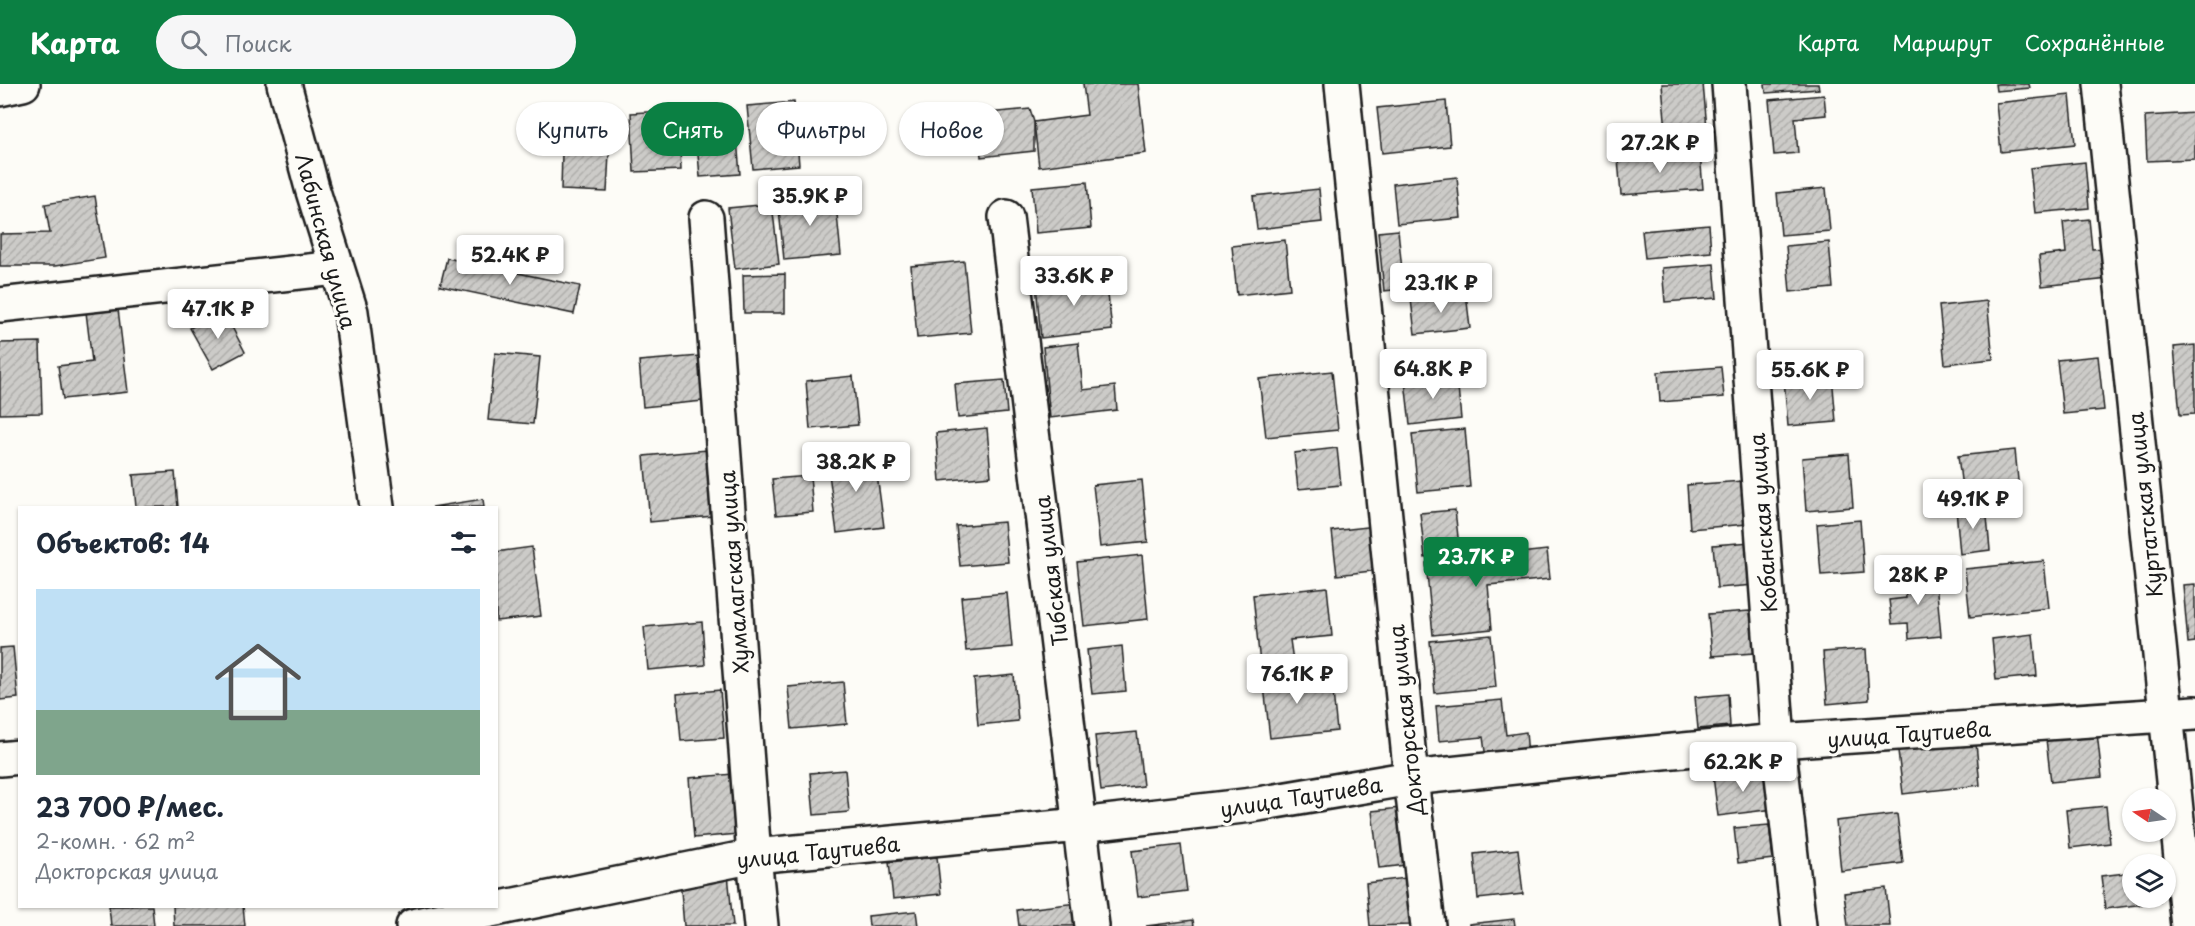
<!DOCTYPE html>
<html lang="ru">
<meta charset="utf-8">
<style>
body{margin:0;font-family:"Playpen Sans",sans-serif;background:#f6f6f7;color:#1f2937;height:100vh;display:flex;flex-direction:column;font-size:22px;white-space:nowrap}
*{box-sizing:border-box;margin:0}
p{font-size:20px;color:#747a83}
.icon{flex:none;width:33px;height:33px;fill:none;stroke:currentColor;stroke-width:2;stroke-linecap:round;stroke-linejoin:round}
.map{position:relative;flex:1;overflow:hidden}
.side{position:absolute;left:18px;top:422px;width:480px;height:402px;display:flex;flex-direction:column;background:#fff;border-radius:0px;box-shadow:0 2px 4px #0004}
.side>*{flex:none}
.top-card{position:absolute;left:516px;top:18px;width:570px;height:54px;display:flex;gap:12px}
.needle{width:39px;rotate:283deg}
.tools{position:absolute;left:2122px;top:704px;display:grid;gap:12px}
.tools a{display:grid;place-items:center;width:54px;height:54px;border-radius:50%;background:#fff;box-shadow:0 2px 4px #0004;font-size:30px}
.price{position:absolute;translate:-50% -51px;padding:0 14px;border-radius:6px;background:#fff;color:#222;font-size:20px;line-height:39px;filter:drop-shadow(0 2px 3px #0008)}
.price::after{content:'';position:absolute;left:50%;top:36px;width:18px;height:14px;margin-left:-9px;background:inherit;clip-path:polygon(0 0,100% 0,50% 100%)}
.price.on{background:#0b8043;color:#fff}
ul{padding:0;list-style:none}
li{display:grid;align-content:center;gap:12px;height:318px;padding:0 18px}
li span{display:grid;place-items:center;height:186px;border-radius:0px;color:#555}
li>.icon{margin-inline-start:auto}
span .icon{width:108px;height:108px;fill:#fffc;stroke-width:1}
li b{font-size:26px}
h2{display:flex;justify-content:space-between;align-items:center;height:72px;padding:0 18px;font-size:26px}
.pill{padding:0 21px;border-radius:27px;background:#fff;box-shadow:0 2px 4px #0004;font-size:21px;line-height:54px}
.pill.on{background:#0b8043;color:#fff}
header{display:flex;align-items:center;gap:36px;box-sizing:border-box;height:84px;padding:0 30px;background:#0b8043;color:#fff}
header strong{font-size:28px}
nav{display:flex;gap:33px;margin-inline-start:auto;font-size:21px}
.search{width:420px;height:54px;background:#f6f6f7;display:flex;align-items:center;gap:15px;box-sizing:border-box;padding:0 21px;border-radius:33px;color:#747a83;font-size:22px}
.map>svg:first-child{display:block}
.building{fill:url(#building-hatch);stroke:#1c1c1c;stroke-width:1.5}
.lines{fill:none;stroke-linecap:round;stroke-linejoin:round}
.street-casing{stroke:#1c1c1c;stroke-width:38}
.primary-casing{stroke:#1c1c1c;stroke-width:38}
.street{stroke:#fdfcf7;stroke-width:33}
.primary{stroke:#fdfcf7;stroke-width:33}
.labels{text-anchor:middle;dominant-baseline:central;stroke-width:6;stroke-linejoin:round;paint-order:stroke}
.street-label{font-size:21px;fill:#1c1c1c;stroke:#fdfcf7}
</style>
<header>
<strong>Карта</strong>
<div class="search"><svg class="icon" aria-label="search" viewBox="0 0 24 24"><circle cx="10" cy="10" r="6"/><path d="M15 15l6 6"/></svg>Поиск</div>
<nav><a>Карта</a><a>Маршрут</a><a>Сохранённые</a></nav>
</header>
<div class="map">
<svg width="2195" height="842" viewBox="0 0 2195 842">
<defs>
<pattern id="building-hatch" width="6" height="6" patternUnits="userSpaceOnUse" patternTransform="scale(1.5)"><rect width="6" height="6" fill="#cccbc8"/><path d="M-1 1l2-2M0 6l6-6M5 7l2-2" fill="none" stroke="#afaeab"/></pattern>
</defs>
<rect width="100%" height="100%" fill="#fdfcf7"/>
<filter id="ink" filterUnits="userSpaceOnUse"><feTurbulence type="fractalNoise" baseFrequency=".0167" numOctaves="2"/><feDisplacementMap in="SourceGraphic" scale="12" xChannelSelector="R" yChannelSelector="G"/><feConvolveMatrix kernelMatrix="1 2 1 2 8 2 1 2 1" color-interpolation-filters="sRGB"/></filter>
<g filter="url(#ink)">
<g class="building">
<polygon points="1083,0 1138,0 1146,69 1039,83 1034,38 1087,31"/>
<polygon points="1662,0 1703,0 1707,44 1666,47"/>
<polygon points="1765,0 1818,0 1819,5 1766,9"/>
<polygon points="1995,0 2029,0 2030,4 1996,7"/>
<polygon points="1824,11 1826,31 1795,34 1798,69 1774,71 1769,16"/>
<polygon points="2070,11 2075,60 2001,68 1996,19"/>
<polygon points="1446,17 1450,62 1382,69 1377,24"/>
<polygon points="794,18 799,81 753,85 747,22"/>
<polygon points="1030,25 1034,38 1034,67 981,73 977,30"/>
<polygon points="678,26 681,86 634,88 631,29"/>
<polygon points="2195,29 2195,75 2147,77 2145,32"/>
<polygon points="736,44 740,90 700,93 696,47"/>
<polygon points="562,68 609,69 607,108 561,106"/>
<polygon points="1700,69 1703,105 1621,111 1618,75"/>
<polygon points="2085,78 2089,124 2035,129 2030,84"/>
<polygon points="1457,93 1461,134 1397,140 1393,100"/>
<polygon points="1087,98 1091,144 1036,149 1032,103"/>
<polygon points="1826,104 1830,147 1781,151 1777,109"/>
<polygon points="1319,105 1322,138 1257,145 1253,112"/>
<polygon points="835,110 841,171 784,176 778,115"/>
<polygon points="95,112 105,174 55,182 0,182 0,150 50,149 45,120"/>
<polygon points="772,120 779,180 735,185 728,124"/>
<polygon points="2089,135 2092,165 2105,164 2109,195 2042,202 2039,172 2066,169 2063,138"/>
<polygon points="1709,141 1711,168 1645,174 1642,147"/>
<polygon points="1398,146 1402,186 1449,181 1451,200 1384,207 1378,148"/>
<polygon points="1285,156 1290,205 1237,211 1232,162"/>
<polygon points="1829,158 1833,204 1790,208 1786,162"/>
<polygon points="447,174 580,202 574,230 440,202"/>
<polygon points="964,177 971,249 917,254 911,182"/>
<polygon points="1714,180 1717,214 1665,218 1662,184"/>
<polygon points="785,190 785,229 744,229 743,191"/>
<polygon points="1106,193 1112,246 1041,254 1036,200"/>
<polygon points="1466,209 1470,244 1415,250 1411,215"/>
<polygon points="1987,217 1993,275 1945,280 1939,222"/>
<polygon points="118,225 128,308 63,315 58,282 92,278 86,228"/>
<polygon points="223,226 245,268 213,285 190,244"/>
<polygon points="40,258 42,329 0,330 0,259"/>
<polygon points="1078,259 1083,306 1115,302 1117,326 1050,334 1043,263"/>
<polygon points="2195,261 2195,330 2180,331 2174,263"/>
<polygon points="495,269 540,273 533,340 488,336"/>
<polygon points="700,272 703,317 643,323 639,277"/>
<polygon points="2098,272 2104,326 2063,330 2057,276"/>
<polygon points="1721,283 1724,313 1660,318 1658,288"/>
<polygon points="1332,287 1338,346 1266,353 1259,295"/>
<polygon points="1832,291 1836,338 1788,342 1784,295"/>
<polygon points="853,292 858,341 810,345 806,297"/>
<polygon points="1457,292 1461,335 1410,341 1405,297"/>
<polygon points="1004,296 1007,329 958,334 955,300"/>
<polygon points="987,344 991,392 940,397 936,349"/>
<polygon points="1465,345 1470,403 1418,408 1412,350"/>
<polygon points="1337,364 1341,401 1298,405 1294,369"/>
<polygon points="707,366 713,432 650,438 644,372"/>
<polygon points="2015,366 2019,406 1963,412 1958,372"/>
<polygon points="874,368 884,443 837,449 827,375"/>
<polygon points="1849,370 1853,423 1806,427 1802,374"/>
<polygon points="175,388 178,423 136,423 133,391"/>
<polygon points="810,392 813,428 776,431 772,395"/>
<polygon points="1142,396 1148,458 1100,463 1093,401"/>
<polygon points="1743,397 1747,440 1690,445 1687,401"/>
<polygon points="483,415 484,423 432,423"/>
<polygon points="1986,422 1990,466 1960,470 1956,425"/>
<polygon points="1455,426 1460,471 1425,474 1420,429"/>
<polygon points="1860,436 1864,488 1821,491 1817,440"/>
<polygon points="1004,438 1008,478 960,482 956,442"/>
<polygon points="1376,442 1380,486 1337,491 1332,447"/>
<polygon points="1751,458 1755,501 1717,504 1713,461"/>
<polygon points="532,463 541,532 496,537 496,468"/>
<polygon points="1547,466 1550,495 1488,501 1492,545 1433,551 1426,479"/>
<polygon points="1142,471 1148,535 1084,542 1077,478"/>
<polygon points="2044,477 2049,524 1970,533 1965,485"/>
<polygon points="1935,486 1941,552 1909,555 1908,539 1892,540 1889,516 1906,514 1903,489"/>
<polygon points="2195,500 2195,558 2188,559 2183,501"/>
<polygon points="1327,503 1332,552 1290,556 1293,577 1260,580 1253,511"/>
<polygon points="1007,509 1012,563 966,567 961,513"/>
<polygon points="1750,527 1754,569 1712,572 1708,530"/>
<polygon points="702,538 705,581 648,586 644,543"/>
<polygon points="2033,550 2037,592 1996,596 1992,555"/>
<polygon points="1491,551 1496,603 1435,609 1430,557"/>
<polygon points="1122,562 1126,607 1092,610 1087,566"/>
<polygon points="13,563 18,614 0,616 0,564"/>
<polygon points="1866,565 1869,616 1827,620 1823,568"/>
<polygon points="1293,582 1295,601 1332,598 1337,647 1270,654 1262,585"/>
<polygon points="1014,591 1018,637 978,641 974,595"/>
<polygon points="843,598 847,640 792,645 788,603"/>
<polygon points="720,606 724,654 681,657 677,610"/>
<polygon points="1728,610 1730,642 1698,645 1695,613"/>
<polygon points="1502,616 1506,651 1526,648 1528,671 1486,675 1483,653 1439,657 1436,622"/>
<polygon points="1137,648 1143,702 1101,707 1095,652"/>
<polygon points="1975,649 1980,701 1903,710 1897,658"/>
<polygon points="2097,649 2102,693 2051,698 2046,655"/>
<polygon points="845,686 849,728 814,731 810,689"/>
<polygon points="1769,686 1774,725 1718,732 1713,692"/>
<polygon points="733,690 738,750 694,754 689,694"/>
<polygon points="2106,722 2110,759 2070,764 2066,726"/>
<polygon points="1400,724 1406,781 1379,784 1372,727"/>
<polygon points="1897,730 1903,779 1841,787 1836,737"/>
<polygon points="1769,741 1773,775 1738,779 1734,744"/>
<polygon points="1181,761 1187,807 1138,813 1132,767"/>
<polygon points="1518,765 1523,810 1478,815 1474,770"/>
<polygon points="937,773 941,810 893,815 889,778"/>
<polygon points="2133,788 2133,813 2159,813 2160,818 2105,825 2101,792"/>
<polygon points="728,790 733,842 684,842 680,795"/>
<polygon points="1406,794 1411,841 1370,842 1366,799"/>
<polygon points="1886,804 1890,842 1848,842 1844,809"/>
<polygon points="1077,819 1080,842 1019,842 1017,826"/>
<polygon points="109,822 152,822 154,842 111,842"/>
<polygon points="173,822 243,822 245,842 174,842"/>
<polygon points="916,827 918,842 869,842 868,832"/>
<polygon points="1514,835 1515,842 1469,842 1469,840"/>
<polygon points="1193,836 1194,842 1146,842"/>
</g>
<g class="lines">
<g class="street-casing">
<g id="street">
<polyline points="284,0 312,104 351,228 377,423"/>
<polyline points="1342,0 1411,694 1428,842"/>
<polyline points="1729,0 1778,657 1799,842"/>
<polyline points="2101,0 2188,842"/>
<polyline points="1006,133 1092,842"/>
<polyline points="706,134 754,772 761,842"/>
<polyline points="0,221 336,184"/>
<polyline points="0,675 20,673"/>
<polyline points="413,842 754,772 1080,741 1252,721 1411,694 1600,674 1778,657 2195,629"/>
</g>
</g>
<g class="primary-casing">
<polyline id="primary" points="0,5 23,0"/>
</g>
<use href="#street" class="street"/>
<use href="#primary" class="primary"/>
</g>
</g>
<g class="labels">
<g class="street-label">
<text transform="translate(327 157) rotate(75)">Лабинская улица</text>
<text transform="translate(2144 421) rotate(-96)">Куртатская улица</text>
<text transform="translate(1762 439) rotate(-94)">Кобанская улица</text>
<text transform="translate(1050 487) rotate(-97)">Тибская улица</text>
<text transform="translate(733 488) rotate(-94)">Хумалагская улица</text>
<text transform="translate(1405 636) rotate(-96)">Докторская улица</text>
<text transform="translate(1909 649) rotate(-4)">улица Таутиева</text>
<text transform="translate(1301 712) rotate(-9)">улица Таутиева</text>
<text transform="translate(818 767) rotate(-6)">улица Таутиева</text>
</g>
</g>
</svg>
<div class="tools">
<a><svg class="needle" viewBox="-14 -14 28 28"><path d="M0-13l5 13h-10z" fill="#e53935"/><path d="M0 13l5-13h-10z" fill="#747a83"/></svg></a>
<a><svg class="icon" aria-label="layers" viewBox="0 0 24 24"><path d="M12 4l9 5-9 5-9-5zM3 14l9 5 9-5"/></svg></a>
</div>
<b class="price" style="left:1660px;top:90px">27.2K ₽</b>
<b class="price" style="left:810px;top:143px">35.9K ₽</b>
<b class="price" style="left:510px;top:202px">52.4K ₽</b>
<b class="price" style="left:1074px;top:223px">33.6K ₽</b>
<b class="price" style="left:1441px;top:230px">23.1K ₽</b>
<b class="price" style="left:218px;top:256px">47.1K ₽</b>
<b class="price" style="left:1433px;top:316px">64.8K ₽</b>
<b class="price" style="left:1810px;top:317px">55.6K ₽</b>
<b class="price" style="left:856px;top:409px">38.2K ₽</b>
<b class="price" style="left:1973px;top:446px">49.1K ₽</b>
<b class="price on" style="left:1476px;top:504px">23.7K ₽</b>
<b class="price" style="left:1918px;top:522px">28K ₽</b>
<b class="price" style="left:1297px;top:621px">76.1K ₽</b>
<b class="price" style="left:1743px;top:709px">62.2K ₽</b>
<div class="top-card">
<a class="pill">Купить</a>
<a class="pill on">Снять</a>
<a class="pill">Фильтры</a>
<a class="pill">Новое</a>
</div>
<section class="side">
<h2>Объектов: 14<svg class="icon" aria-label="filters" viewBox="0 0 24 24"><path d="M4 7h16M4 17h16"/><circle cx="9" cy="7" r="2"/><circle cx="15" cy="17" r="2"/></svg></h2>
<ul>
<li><span style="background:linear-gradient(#bfe0f5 65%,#7fa58c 0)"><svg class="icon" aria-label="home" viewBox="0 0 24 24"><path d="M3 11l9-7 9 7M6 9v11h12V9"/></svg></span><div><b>23 700 ₽/мес.</b><p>2-комн. · 62 m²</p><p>Докторская улица</p></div></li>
</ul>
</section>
</div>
